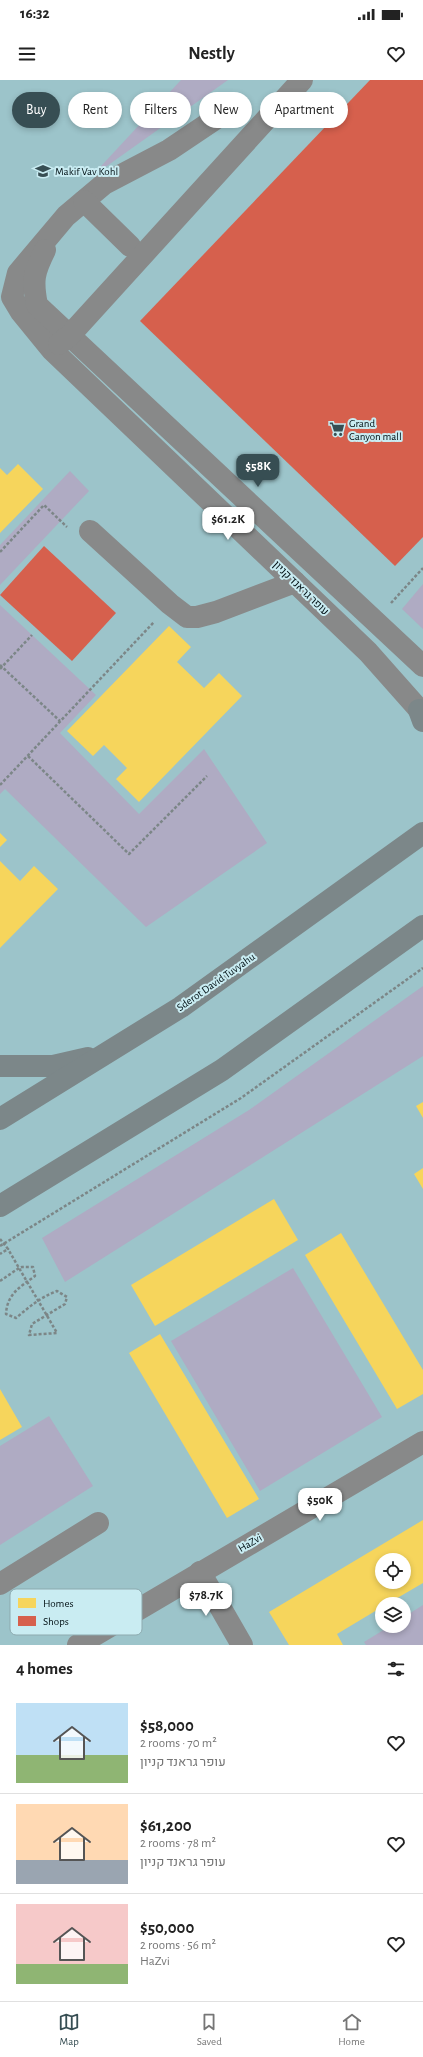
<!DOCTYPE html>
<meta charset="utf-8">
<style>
body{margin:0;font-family:"Alegreya Sans",Heebo,sans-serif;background:#f6f6f6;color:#222;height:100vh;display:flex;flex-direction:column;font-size:15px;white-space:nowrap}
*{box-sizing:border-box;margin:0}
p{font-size:13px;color:#767676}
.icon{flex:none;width:22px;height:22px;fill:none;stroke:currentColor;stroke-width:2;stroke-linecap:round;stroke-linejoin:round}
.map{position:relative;height:1565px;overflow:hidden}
.sheet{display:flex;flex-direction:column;background:#fff;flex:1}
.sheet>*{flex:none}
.hud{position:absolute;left:12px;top:12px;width:399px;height:36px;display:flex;gap:8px}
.fabs{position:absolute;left:375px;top:1473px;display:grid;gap:8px}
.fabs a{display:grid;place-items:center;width:36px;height:36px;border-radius:50%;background:#fff;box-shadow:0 2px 6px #0003;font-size:20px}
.price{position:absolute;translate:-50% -34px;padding:0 9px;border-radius:8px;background:#fff;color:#222;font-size:13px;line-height:26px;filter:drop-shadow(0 1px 2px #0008)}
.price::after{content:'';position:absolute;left:50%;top:24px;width:12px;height:9px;margin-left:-6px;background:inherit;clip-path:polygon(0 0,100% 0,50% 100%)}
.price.selected{background:#374e53;color:#fff}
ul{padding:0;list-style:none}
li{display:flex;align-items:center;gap:12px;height:100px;padding:0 16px}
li+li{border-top:1px solid #e0e0e0}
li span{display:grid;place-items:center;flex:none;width:112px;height:80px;border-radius:0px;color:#555}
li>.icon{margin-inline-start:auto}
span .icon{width:48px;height:48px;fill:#fffc;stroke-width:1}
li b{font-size:17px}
h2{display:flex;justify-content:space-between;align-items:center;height:48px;padding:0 16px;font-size:17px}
.pill{padding:0 14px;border-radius:18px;background:#fff;box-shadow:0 2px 6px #0003;font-size:14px;line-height:36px}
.pill.selected{background:#374e53;color:#fff}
.status{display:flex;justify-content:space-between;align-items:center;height:28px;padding:0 20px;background:#fff;direction:ltr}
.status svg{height:11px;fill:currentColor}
header{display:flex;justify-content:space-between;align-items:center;height:52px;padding:0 16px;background:#fff;font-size:18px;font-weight:700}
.dock{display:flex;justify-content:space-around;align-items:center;height:56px;border-top:1px solid #e0e0e0;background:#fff;font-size:11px;color:#767676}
.dock a{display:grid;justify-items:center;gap:2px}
.dock .selected{color:#374e53}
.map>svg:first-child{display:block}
.green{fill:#afabc3}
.homes{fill:#f6d55c;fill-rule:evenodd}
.shops{fill:#d6604d}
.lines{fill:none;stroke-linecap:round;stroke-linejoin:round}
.path{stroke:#7c8687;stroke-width:2.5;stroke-dasharray:3 2;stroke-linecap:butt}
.minor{stroke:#888989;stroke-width:22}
.highway{stroke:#7c8789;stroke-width:22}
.labels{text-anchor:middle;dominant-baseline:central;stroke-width:4;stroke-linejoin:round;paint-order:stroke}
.poi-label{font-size:11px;fill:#000f13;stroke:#c9ecf2;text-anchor:start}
.street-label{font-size:11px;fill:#000f13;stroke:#c9ecf2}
.key{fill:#c9ecf2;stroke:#8daaaf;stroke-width:1}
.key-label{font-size:11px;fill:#000f13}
</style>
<div class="status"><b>16:32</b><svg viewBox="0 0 49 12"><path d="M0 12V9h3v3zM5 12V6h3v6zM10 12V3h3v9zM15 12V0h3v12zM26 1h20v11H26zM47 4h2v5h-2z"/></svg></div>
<header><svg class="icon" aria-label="menu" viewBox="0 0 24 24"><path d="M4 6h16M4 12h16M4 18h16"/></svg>Nestly<svg class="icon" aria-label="heart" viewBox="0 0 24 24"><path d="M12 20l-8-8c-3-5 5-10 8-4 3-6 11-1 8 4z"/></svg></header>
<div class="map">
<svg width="423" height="1565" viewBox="0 0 423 1565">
<rect width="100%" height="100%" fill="#9cc4ca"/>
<g class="green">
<polygon points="181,0 228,0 90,98"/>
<polygon points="70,391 89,411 0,505 0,465"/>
<polygon points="423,504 423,549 402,529"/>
<polygon points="0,525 96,615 60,653 139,734 204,669 267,763 146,847 5,709 0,714"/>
<polygon points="423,906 423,976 65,1202 42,1158 249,1030"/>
<polygon points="293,1188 382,1337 260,1411 171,1261"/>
<polygon points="49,1336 93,1406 0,1465 0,1366"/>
<polygon points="423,1525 423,1565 366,1565 364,1562 390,1546 404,1546 404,1537"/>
</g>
<g class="homes">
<polygon points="18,384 43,409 0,453 0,388 7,395"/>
<polygon points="169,546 191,567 177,582 204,608 219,593 242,616 139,722 116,699 127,688 104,665 93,676 67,651"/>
<polygon points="0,753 7,760 0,767"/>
<polygon points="0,781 20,801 34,786 58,809 0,868"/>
<polygon points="423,1022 423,1038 416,1026"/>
<polygon points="423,1088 423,1109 414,1094"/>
<polygon points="274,1119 298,1160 155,1246 131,1205"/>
<polygon points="341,1153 423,1290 423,1314 397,1329 305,1175"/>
<polygon points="160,1254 259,1419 227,1438 129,1273"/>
<polygon points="0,1309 22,1347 0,1360"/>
<path d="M423,1440V1503L387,1524H382V1527L337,1554L343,1565H289L269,1532ZM382,1480H404V1502H382Z"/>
</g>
<g class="shops">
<polygon points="370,0 423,0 423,457 395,486 140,241"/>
<polygon points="44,466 116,533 72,581 0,515"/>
</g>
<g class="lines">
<g class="path">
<polyline points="0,472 44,425 67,447"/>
<polyline points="391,523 423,488"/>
<polyline points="0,585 60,641"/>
<polyline points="0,589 32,555"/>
<polyline points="28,676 129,774 207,696"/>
<polyline points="0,705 154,542"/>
<polyline points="0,1159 8,1169 0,1174"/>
<polyline points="0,1166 241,1018 423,888"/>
<path d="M0,1201L19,1188L22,1187H33L35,1196C20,1207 7,1214 6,1234L16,1238C29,1227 41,1217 57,1211L67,1217L65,1224L32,1244L29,1255L57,1253C41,1225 24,1197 8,1169"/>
</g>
<g class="minor">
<polyline points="233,27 169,70 104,104 66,136 18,193 12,217 21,232 52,270 368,572 423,634"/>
<polyline points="84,121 130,166"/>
<path d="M45,170C34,192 32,200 37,225L423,586"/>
<polyline points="59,264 70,255 302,0"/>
<polyline points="90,451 170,524 187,537 197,537 216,532 295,502"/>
<polyline points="200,1492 242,1565"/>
<polyline points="0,1504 98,1443"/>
<polyline points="78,1565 423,1362"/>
</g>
<g class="highway">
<polyline points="419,630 423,641"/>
<polyline points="0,986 53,986 88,978"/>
<polyline points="0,1039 181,927 423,753"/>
<polyline points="0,1126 222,990 423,846"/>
</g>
</g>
<defs>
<g id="school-bare" transform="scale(1.2)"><path d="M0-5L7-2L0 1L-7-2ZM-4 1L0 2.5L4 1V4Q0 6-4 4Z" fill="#374e53" stroke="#c9ecf2" stroke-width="2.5" paint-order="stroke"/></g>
<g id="supermarket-bare" transform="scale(1.2)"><path d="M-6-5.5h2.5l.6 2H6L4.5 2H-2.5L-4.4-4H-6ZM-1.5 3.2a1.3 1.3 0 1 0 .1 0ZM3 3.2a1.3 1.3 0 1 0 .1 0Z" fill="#374e53" stroke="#c9ecf2" stroke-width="2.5" paint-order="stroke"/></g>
</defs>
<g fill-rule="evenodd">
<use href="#school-bare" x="43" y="91"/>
<use href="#supermarket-bare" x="337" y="349"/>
</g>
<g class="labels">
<g class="poi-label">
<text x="55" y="91">Makif Vav Kohl</text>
<text x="349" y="343">Grand<tspan x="349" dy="13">Canyon mall</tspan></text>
</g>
<g class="street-label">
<text transform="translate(301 508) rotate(44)">עופר גראנד קניון</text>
<text transform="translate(216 902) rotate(-35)">Sderot David Tuvyahu</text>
<text transform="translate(250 1463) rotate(-30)">HaZvi</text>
</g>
</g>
<rect x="10" y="1509" width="132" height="46" rx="6" class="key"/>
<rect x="18" y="1518" width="18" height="10" fill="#f6d55c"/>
<rect x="18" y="1536" width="18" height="10" fill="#d6604d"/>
<g class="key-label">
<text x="43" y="1527">Homes</text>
<text x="43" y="1545">Shops</text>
</g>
</svg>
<div class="fabs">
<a><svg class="icon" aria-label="locate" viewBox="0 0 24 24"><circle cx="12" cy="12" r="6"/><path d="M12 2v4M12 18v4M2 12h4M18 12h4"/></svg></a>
<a><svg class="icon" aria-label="layers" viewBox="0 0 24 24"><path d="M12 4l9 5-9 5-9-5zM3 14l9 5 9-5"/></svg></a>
</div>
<b class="price selected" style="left:258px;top:408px">$58K</b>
<b class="price" style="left:228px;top:461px">$61.2K</b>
<b class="price" style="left:320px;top:1442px">$50K</b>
<b class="price" style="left:206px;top:1537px">$78.7K</b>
<div class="hud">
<a class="pill selected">Buy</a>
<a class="pill">Rent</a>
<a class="pill">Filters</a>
<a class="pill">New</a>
<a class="pill">Apartment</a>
</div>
</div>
<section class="sheet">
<h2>4 homes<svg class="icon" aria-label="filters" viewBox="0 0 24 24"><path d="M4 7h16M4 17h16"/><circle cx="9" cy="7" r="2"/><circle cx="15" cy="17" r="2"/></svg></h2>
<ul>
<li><span style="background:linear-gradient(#bfe0f5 65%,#8fb573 0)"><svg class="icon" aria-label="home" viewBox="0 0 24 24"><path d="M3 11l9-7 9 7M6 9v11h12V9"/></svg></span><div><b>$58,000</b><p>2 rooms · 70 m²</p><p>עופר גראנד קניון</p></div><svg class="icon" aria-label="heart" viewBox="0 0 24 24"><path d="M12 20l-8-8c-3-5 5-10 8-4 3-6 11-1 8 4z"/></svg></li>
<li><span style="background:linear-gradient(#ffd9b3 70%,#9aa5b1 0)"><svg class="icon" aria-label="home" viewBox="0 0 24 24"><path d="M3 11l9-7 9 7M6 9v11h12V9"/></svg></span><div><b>$61,200</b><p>2 rooms · 78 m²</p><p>עופר גראנד קניון</p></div><svg class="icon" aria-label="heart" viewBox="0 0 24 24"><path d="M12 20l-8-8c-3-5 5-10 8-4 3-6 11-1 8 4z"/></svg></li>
<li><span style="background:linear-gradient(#f6c9c9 75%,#8fb573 0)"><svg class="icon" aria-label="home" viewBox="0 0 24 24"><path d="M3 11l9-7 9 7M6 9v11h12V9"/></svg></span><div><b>$50,000</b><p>2 rooms · 56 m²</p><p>HaZvi</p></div><svg class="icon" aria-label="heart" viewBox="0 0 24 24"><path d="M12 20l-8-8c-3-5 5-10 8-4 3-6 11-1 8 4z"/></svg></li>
</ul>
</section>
<nav class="dock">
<a class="selected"><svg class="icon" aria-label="map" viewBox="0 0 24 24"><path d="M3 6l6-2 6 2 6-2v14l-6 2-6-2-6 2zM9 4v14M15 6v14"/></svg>Map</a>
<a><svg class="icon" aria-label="saved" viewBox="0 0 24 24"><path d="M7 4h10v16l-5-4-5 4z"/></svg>Saved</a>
<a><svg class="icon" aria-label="home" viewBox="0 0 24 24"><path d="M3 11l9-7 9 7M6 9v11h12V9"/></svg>Home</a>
</nav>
